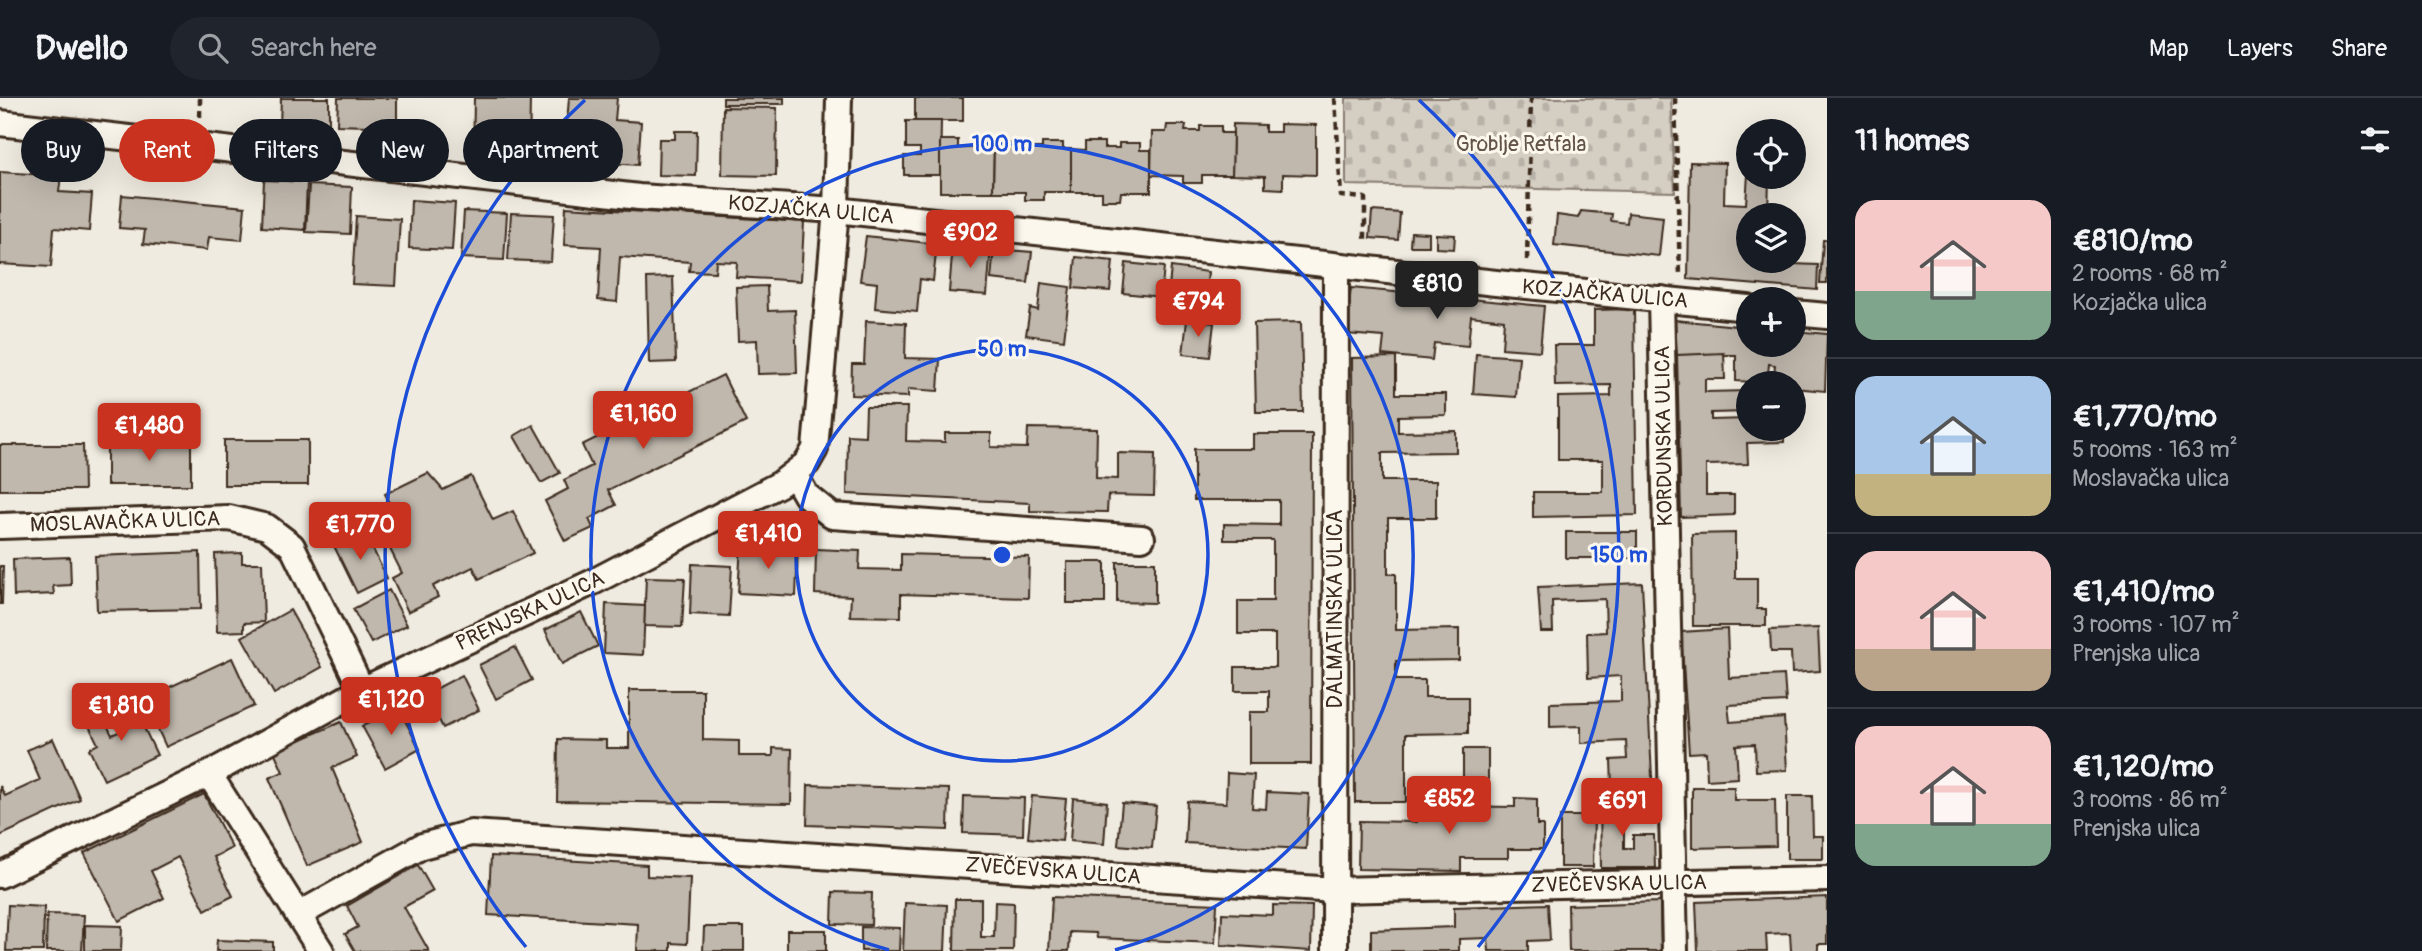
<!DOCTYPE html>
<meta charset="utf-8">
<style>
body{margin:0;font-family:Pangolin,sans-serif;background:#20242c;color:#f1f3f6;height:100vh;display:flex;flex-direction:column;font-size:26px;white-space:nowrap}
*{box-sizing:border-box;margin:0}
p{font-size:23px;color:#9ea1a6}
.icon{flex:none;width:38px;height:38px;fill:none;stroke:currentColor;stroke-width:2;stroke-linecap:round;stroke-linejoin:round}
.map{position:relative;flex:1;overflow:hidden}
.sheet{display:flex;flex-direction:column;background:#171b24;width:595px}
.sheet>*{flex:none}
.top-card{position:absolute;left:21px;top:21px;width:665px;height:63px;display:flex;gap:14px}
.controls{position:absolute;left:1736px;top:21px;display:grid;gap:14px}
.controls a{display:grid;place-items:center;width:70px;height:70px;border-radius:50%;background:#171b24;box-shadow:0 7px 28px #0002;font-size:35px}
.price{position:absolute;translate:-50% -60px;padding:0 16px;border-radius:7px;background:#c8321e;color:#fff;font-size:23px;line-height:46px;filter:drop-shadow(0 2px 4px #0008)}
.price::after{content:'';position:absolute;left:50%;top:42px;width:21px;height:16px;margin-left:-10px;background:inherit;clip-path:polygon(0 0,100% 0,50% 100%)}
.price.active{background:#222;color:#fff}
ul{padding:0;list-style:none}
li{display:flex;align-items:center;gap:21px;height:175px;padding:0 28px}
li+li{border-top:2px solid #363941}
li span{display:grid;place-items:center;flex:none;width:196px;height:140px;border-radius:21px;color:#555}
li>.icon{margin-inline-start:auto}
span .icon{width:84px;height:84px;fill:#fffc;stroke-width:1}
li b{font-size:30px}
h2{display:flex;justify-content:space-between;align-items:center;height:84px;padding:0 28px;font-size:30px}
.pill{padding:0 24px;border-radius:32px;background:#171b24;box-shadow:0 7px 28px #0002;font-size:24px;line-height:63px}
.pill.active{background:#c8321e;color:#fff}
header{display:flex;align-items:center;gap:42px;box-sizing:border-box;height:98px;padding:0 35px;background:#171b24;border-bottom:2px solid #363941}
header strong{font-size:33px}
nav{display:flex;gap:38px;margin-inline-start:auto;font-size:24px}
.search{width:490px;height:63px;background:#20242c;display:flex;align-items:center;gap:18px;box-sizing:border-box;padding:0 24px;border-radius:38px;color:#9ea1a6;font-size:26px}
main{display:flex;flex:1;min-height:0}
.map>svg:first-child{display:block}
.cemetery{fill:url(#cemetery-stones);stroke:#887c70;stroke-width:2}
.building{fill:#c0b8ad;stroke:#3b2a1e;stroke-width:2}
.lines{fill:none;stroke-linecap:round;stroke-linejoin:round}
.street-casing{stroke:#3b2a1e;stroke-width:30}
.path{stroke:#3b2a1e;stroke-width:4.5;stroke-dasharray:7 5;stroke-linecap:butt}
.street{stroke:#fbf7ec;stroke-width:24}
.ring{fill:none;stroke:#1d4ed8;stroke-width:3.5}
.labels{text-anchor:middle;dominant-baseline:central;stroke-width:6;stroke-linejoin:round;paint-order:stroke}
.park-label{font-size:21px;fill:#625347;stroke:#fbf7ec}
.street-label{font-size:21px;fill:#3b2a1e;stroke:#fbf7ec}
.centre{fill:#1d4ed8;stroke:#fbf7ec;stroke-width:3.5}
.ring-label{font-size:21px;text-anchor:middle;font-weight:bold;fill:#1d4ed8;stroke:#fbf7ec;stroke-width:6;stroke-linejoin:round;paint-order:stroke}
</style>
<header>
<strong>Dwello</strong>
<div class="search"><svg class="icon" aria-label="search" viewBox="0 0 24 24"><circle cx="10" cy="10" r="6"/><path d="M15 15l6 6"/></svg>Search here</div>
<nav><a>Map</a><a>Layers</a><a>Share</a></nav>
</header>
<main>
<div class="map">
<svg width="1827" height="853" viewBox="0 0 1827 853">
<defs>
<pattern id="cemetery-stones" width="16" height="16" patternUnits="userSpaceOnUse" patternTransform="scale(1.75)"><rect width="16" height="16" fill="#d5cec3"/><path d="M2 7V4a2 2 0 0 1 4 0v3zM10 15v-3a2 2 0 0 1 4 0v3z" fill="#b8b1a7"/></pattern>
</defs>
<rect width="100%" height="100%" fill="#f0ebe0"/>
<filter id="ink" filterUnits="userSpaceOnUse"><feTurbulence type="fractalNoise" baseFrequency=".0143" numOctaves="2"/><feDisplacementMap in="SourceGraphic" scale="14" xChannelSelector="R" yChannelSelector="G"/><feConvolveMatrix kernelMatrix="1 2 1 2 8 2 1 2 1" color-interpolation-filters="sRGB"/></filter>
<g filter="url(#ink)">
<polygon class="cemetery" points="1346,0 1671,0 1675,94 1346,87"/>
<g class="building">
<polygon points="281,0 329,0 329,29 280,28"/>
<polygon points="338,0 397,0 397,29 337,27"/>
<polygon points="474,0 530,0 529,61 473,61"/>
<polygon points="569,0 617,0 615,22 641,24 638,67 564,62"/>
<rect x="723" y="0" width="61" height="6"/>
<rect x="915" y="0" width="48" height="23"/>
<polygon points="723,9 777,10 776,78 722,77"/>
<polygon points="906,23 941,23 940,77 904,77 904,58 920,58 920,50 906,50"/>
<polygon points="1233,26 1265,27 1265,34 1280,34 1280,26 1316,27 1316,77 1283,76 1283,91 1265,90 1265,78 1232,77"/>
<polygon points="1167,27 1186,27 1185,33 1200,33 1200,28 1221,28 1221,35 1233,35 1232,77 1202,77 1202,85 1183,85 1183,78 1151,77 1152,34 1166,34"/>
<polygon points="675,33 697,33 696,78 658,77 659,41 675,41"/>
<polygon points="940,42 958,42 958,50 974,50 974,43 994,43 993,94 940,94"/>
<polygon points="1008,44 1027,44 1027,50 1042,50 1042,45 1063,45 1063,51 1071,51 1071,94 1044,94 1044,102 1025,102 1025,94 993,94 994,51 1008,51"/>
<polygon points="1085,44 1104,44 1104,50 1119,50 1119,45 1140,45 1140,52 1151,52 1151,94 1121,94 1120,102 1102,102 1102,94 1071,94 1071,51 1085,52"/>
<polygon points="1690,64 1725,65 1724,105 1746,106 1748,76 1748,79 1769,79 1768,117 1748,117 1748,163 1793,163 1793,166 1818,167 1817,192 1688,181"/>
<polygon points="0,74 61,78 59,94 92,96 89,133 54,130 51,169 0,166"/>
<polygon points="264,82 307,84 305,132 262,129"/>
<polygon points="309,87 352,89 350,136 306,134"/>
<polygon points="122,97 245,109 242,142 209,139 207,152 143,146 145,132 119,130"/>
<polygon points="411,102 455,105 452,152 409,150"/>
<polygon points="566,109 804,124 801,183 736,179 737,164 716,163 715,174 689,173 690,164 620,159 617,204 598,202 601,149 564,147"/>
<polygon points="464,113 507,115 504,162 461,160"/>
<polygon points="1372,113 1400,115 1398,142 1370,140"/>
<polygon points="1581,113 1612,116 1611,123 1627,125 1628,115 1663,119 1659,158 1554,147 1557,117 1578,120"/>
<polygon points="511,115 554,117 551,164 508,162"/>
<polygon points="356,118 400,121 396,188 352,186"/>
<polygon points="1411,134 1429,135 1429,148 1410,148"/>
<polygon points="1436,136 1455,137 1454,151 1436,150"/>
<polygon points="866,138 937,146 933,183 920,181 917,214 875,210 877,185 860,183"/>
<polygon points="1823,142 1827,142 1827,185 1820,185"/>
<polygon points="953,146 991,149 987,197 949,194"/>
<polygon points="994,151 1032,154 1028,185 991,181"/>
<polygon points="1076,159 1113,163 1110,193 1073,190"/>
<polygon points="1126,165 1164,169 1161,199 1123,195"/>
<polygon points="1171,169 1208,174 1205,204 1168,200"/>
<polygon points="673,179 676,264 649,265 647,180"/>
<polygon points="1041,185 1070,189 1064,242 1026,237 1030,210 1038,212"/>
<polygon points="767,188 768,213 795,212 797,275 758,276 757,242 738,243 736,189"/>
<polygon points="1351,190 1544,208 1540,253 1502,250 1504,222 1471,218 1468,248 1434,245 1432,262 1382,257 1384,239 1346,236"/>
<polygon points="1634,211 1637,417 1533,419 1533,394 1603,394 1603,362 1558,362 1558,299 1611,298 1611,287 1555,288 1554,247 1594,247 1594,212"/>
<polygon points="1187,222 1214,225 1210,259 1183,256"/>
<polygon points="1675,222 1748,229 1748,247 1794,247 1794,233 1827,236 1825,293 1794,290 1794,285 1773,285 1775,267 1769,266 1767,285 1736,283 1736,257 1677,257"/>
<polygon points="866,223 906,225 905,260 940,261 938,293 908,291 908,299 851,297 852,266 864,266"/>
<polygon points="1301,224 1303,314 1256,314 1254,225"/>
<polygon points="1724,255 1725,281 1705,281 1705,294 1748,293 1748,314 1711,315 1711,322 1748,321 1748,331 1784,331 1784,344 1747,345 1748,366 1706,367 1706,397 1734,397 1734,417 1681,419 1677,257"/>
<polygon points="1476,256 1519,259 1516,299 1473,296"/>
<polygon points="1396,259 1396,296 1446,296 1446,317 1398,318 1398,334 1456,333 1456,354 1382,355 1382,383 1436,383 1436,420 1388,420 1388,476 1396,476 1396,532 1459,531 1459,562 1396,563 1396,582 1425,582 1425,599 1468,599 1468,635 1406,636 1406,704 1355,704 1352,260"/>
<polygon points="723,277 746,324 608,392 616,407 589,421 593,430 565,443 545,403 568,391 564,382 592,368 582,347"/>
<polygon points="866,309 907,309 906,343 945,344 945,335 991,335 991,349 1027,350 1028,330 1097,331 1096,380 1118,381 1118,355 1155,356 1154,398 1108,397 1107,414 1030,413 1030,405 847,396 848,337 865,338"/>
<polygon points="533,327 560,375 541,385 514,338"/>
<polygon points="1253,336 1312,336 1311,666 1249,666 1249,614 1269,614 1269,593 1235,593 1235,569 1275,569 1275,536 1238,536 1238,503 1273,503 1273,442 1224,442 1224,426 1279,427 1279,402 1194,402 1194,351 1253,351"/>
<rect x="107" y="342" width="84" height="45"/>
<rect x="224" y="342" width="84" height="45"/>
<polygon points="0,347 83,347 84,392 0,392"/>
<polygon points="428,375 443,392 471,378 493,422 513,413 533,455 479,481 473,469 433,488 438,499 408,514 392,480 402,475 381,433 399,424 385,396"/>
<polygon points="364,433 387,480 357,495 334,448"/>
<rect x="1566" y="434" width="71" height="26"/>
<polygon points="1735,435 1735,480 1757,480 1757,511 1766,511 1766,528 1693,528 1692,436"/>
<polygon points="741,447 798,450 796,498 738,495"/>
<polygon points="816,451 860,453 859,471 901,472 901,456 1029,459 1028,500 901,496 901,519 850,518 851,498 815,496"/>
<polygon points="200,454 201,511 97,513 95,458"/>
<polygon points="242,455 242,465 262,465 264,524 244,525 244,533 217,534 215,456"/>
<polygon points="70,459 71,487 53,488 54,496 14,498 13,461"/>
<rect x="1067" y="464" width="38" height="41"/>
<polygon points="1117,464 1155,464 1155,505 1117,504"/>
<polygon points="692,466 732,468 729,518 690,516"/>
<polygon points="0,468 3,468 2,506 0,506"/>
<polygon points="646,479 685,480 682,529 644,528"/>
<polygon points="1642,485 1653,698 1625,699 1624,687 1612,688 1611,662 1627,661 1626,643 1581,645 1581,628 1550,629 1550,605 1621,603 1621,578 1588,580 1587,535 1606,534 1605,501 1552,503 1553,534 1541,534 1538,489"/>
<polygon points="389,492 407,527 371,545 353,511"/>
<polygon points="606,506 645,508 643,557 604,555"/>
<polygon points="290,512 322,569 274,596 242,539"/>
<polygon points="581,514 598,548 562,566 545,532"/>
<polygon points="1818,530 1820,573 1792,575 1791,554 1771,554 1770,532"/>
<polygon points="1727,531 1729,580 1784,577 1786,604 1728,607 1730,624 1784,620 1787,672 1756,673 1755,646 1736,647 1738,680 1707,682 1706,654 1689,655 1681,534"/>
<polygon points="515,549 532,582 496,601 479,567"/>
<polygon points="232,560 254,608 166,649 144,601"/>
<polygon points="462,577 479,612 443,630 426,596"/>
<polygon points="629,592 703,592 703,642 739,643 739,658 773,658 773,650 792,651 791,706 557,703 558,641 606,642 606,650 629,650"/>
<polygon points="130,600 157,657 104,682 89,651 98,646 89,628 104,621 112,637 125,631 113,607"/>
<polygon points="398,609 420,651 385,670 362,628"/>
<polygon points="341,624 357,659 332,670 363,744 307,768 269,680 283,674 274,653"/>
<polygon points="53,641 80,701 0,738 0,688 5,698 40,682 27,652"/>
<rect x="1463" y="651" width="25" height="47"/>
<polygon points="1227,675 1254,677 1252,710 1266,711 1267,694 1309,696 1306,751 1185,745 1187,703 1226,705"/>
<polygon points="808,687 949,691 948,732 807,727"/>
<polygon points="1692,689 1734,689 1734,702 1775,702 1776,748 1692,750"/>
<polygon points="204,696 232,750 214,759 233,798 205,812 178,759 151,773 164,800 119,823 84,755"/>
<polygon points="1417,696 1436,696 1436,708 1515,709 1515,700 1537,701 1537,727 1543,727 1543,751 1508,751 1508,760 1461,760 1461,773 1358,771 1359,723 1417,724"/>
<polygon points="1600,696 1624,696 1624,750 1633,750 1633,737 1654,737 1655,770 1601,770"/>
<polygon points="964,698 1024,700 1023,737 963,735"/>
<polygon points="1032,698 1066,701 1062,743 1028,740"/>
<polygon points="1787,698 1812,698 1813,738 1823,738 1823,761 1787,761"/>
<polygon points="1073,700 1107,704 1104,746 1070,743"/>
<polygon points="1122,705 1156,708 1152,750 1118,747"/>
<polygon points="1560,718 1594,718 1593,769 1560,769"/>
<polygon points="491,758 647,767 647,778 690,780 687,846 671,845 671,853 637,853 638,826 488,817"/>
<polygon points="418,767 433,793 404,809 429,853 355,853 345,836 358,829 347,808"/>
<polygon points="833,794 872,795 871,827 832,826"/>
<polygon points="1052,799 1217,806 1215,845 1097,840 1096,835 1070,834 1069,853 1049,853"/>
<polygon points="1827,799 1827,846 1818,846 1818,853 1791,853 1790,835 1766,836 1767,853 1698,853 1696,804"/>
<polygon points="955,801 981,801 981,839 994,839 995,804 1014,805 1013,853 954,853"/>
<polygon points="1660,804 1661,853 1569,853 1568,807"/>
<polygon points="905,805 947,807 945,853 903,853"/>
<polygon points="1548,806 1550,842 1528,843 1528,853 1489,853 1488,840 1459,841 1459,853 1371,853 1371,832 1454,829 1454,809"/>
<polygon points="8,807 44,809 43,853 6,853"/>
<polygon points="1273,807 1312,808 1311,853 1221,847 1222,815 1273,817"/>
<polygon points="47,816 84,817 82,853 46,853"/>
<polygon points="85,827 122,828 121,853 85,853"/>
<polygon points="704,829 744,829 744,853 703,853"/>
<polygon points="861,829 900,830 899,853 861,853"/>
<rect x="787" y="832" width="39" height="21"/>
<polygon points="217,842 273,844 273,853 216,853"/>
</g>
<g class="lines">
<g class="street-casing">
<g id="street">
<polyline points="0,25 639,99 836,112 1496,185 1748,210"/>
<polyline points="1661,201 1675,853"/>
<polyline points="1794,215 1827,218"/>
<polyline points="794,376 806,397 832,418 1142,440"/>
<polyline points="0,428 229,420 267,429 292,448 362,592"/>
<polyline points="209,676 321,853"/>
<polyline points="0,777 209,676 362,592 593,484 780,386 807,365 815,351 836,112 839,0"/>
<polyline points="298,817 422,748 471,735 1335,792 1827,781"/>
<polyline points="1335,853 1336,168"/>
</g>
</g>
<g class="path">
<polyline points="200,0 200,24"/>
<polyline points="1335,0 1341,98 1365,100 1365,144"/>
<polyline points="1675,0 1680,178"/>
<polyline points="1527,162 1531,0"/>
</g>
<use href="#street" class="street"/>
</g>
</g>
<g class="ring">
<circle cx="1002" cy="457" r="206"/>
<path d="M889 852A411 411 0 1 1 1115 852"/>
<path d="M526 849A617 617 0 0 1 585 2M1419 2A617 617 0 0 1 1478 849"/>
</g>
<g class="labels">
<g class="park-label">
<text x="1521" y="46">Groblje Retfala</text>
</g>
<g class="street-label">
<text transform="translate(811 112) rotate(5)">KOZJAČKA ULICA</text>
<text transform="translate(1605 196) rotate(5)">KOZJAČKA ULICA</text>
<text transform="translate(1664 338) rotate(-91)">KORDUNSKA ULICA</text>
<text transform="translate(125 424) rotate(-2)">MOSLAVAČKA ULICA</text>
<text transform="translate(1335 511) rotate(-90)">DALMATINSKA ULICA</text>
<text transform="translate(530 513) rotate(-25)">PRENJSKA ULICA</text>
<text transform="translate(1053 773) rotate(4)">ZVEČEVSKA ULICA</text>
<text transform="translate(1619 786) rotate(-1)">ZVEČEVSKA ULICA</text>
</g>
</g>
<circle cx="1002" cy="457" r="10" class="centre"/>
<g class="ring-label">
<text x="1002" y="53">100 m</text>
<text x="1002" y="258">50 m</text>
<text x="1619" y="464">150 m</text>
</g>
</svg>
<div class="controls">
<a><svg class="icon" aria-label="locate" viewBox="0 0 24 24"><circle cx="12" cy="12" r="6"/><path d="M12 2v4M12 18v4M2 12h4M18 12h4"/></svg></a>
<a><svg class="icon" aria-label="layers" viewBox="0 0 24 24"><path d="M12 4l9 5-9 5-9-5zM3 14l9 5 9-5"/></svg></a>
<a>+</a>
<a>−</a>
</div>
<b class="price" style="left:970px;top:172px">€902</b>
<b class="price active" style="left:1437px;top:223px">€810</b>
<b class="price" style="left:1198px;top:241px">€794</b>
<b class="price" style="left:643px;top:353px">€1,160</b>
<b class="price" style="left:149px;top:365px">€1,480</b>
<b class="price" style="left:360px;top:464px">€1,770</b>
<b class="price" style="left:768px;top:473px">€1,410</b>
<b class="price" style="left:391px;top:639px">€1,120</b>
<b class="price" style="left:121px;top:645px">€1,810</b>
<b class="price" style="left:1449px;top:738px">€852</b>
<b class="price" style="left:1622px;top:740px">€691</b>
<div class="top-card">
<a class="pill">Buy</a>
<a class="pill active">Rent</a>
<a class="pill">Filters</a>
<a class="pill">New</a>
<a class="pill">Apartment</a>
</div>
</div>
<section class="sheet">
<h2>11 homes<svg class="icon" aria-label="filters" viewBox="0 0 24 24"><path d="M4 7h16M4 17h16"/><circle cx="9" cy="7" r="2"/><circle cx="15" cy="17" r="2"/></svg></h2>
<ul>
<li><span style="background:linear-gradient(#f6c9c9 65%,#7fa58c 0)"><svg class="icon" aria-label="home" viewBox="0 0 24 24"><path d="M3 11l9-7 9 7M6 9v11h12V9"/></svg></span><div><b>€810/mo</b><p>2 rooms · 68 m²</p><p>Kozjačka ulica</p></div></li>
<li><span style="background:linear-gradient(#a9c7e8 70%,#c2b280 0)"><svg class="icon" aria-label="home" viewBox="0 0 24 24"><path d="M3 11l9-7 9 7M6 9v11h12V9"/></svg></span><div><b>€1,770/mo</b><p>5 rooms · 163 m²</p><p>Moslavačka ulica</p></div></li>
<li><span style="background:linear-gradient(#f6c9c9 70%,#b9a48a 0)"><svg class="icon" aria-label="home" viewBox="0 0 24 24"><path d="M3 11l9-7 9 7M6 9v11h12V9"/></svg></span><div><b>€1,410/mo</b><p>3 rooms · 107 m²</p><p>Prenjska ulica</p></div></li>
<li><span style="background:linear-gradient(#f6c9c9 70%,#7fa58c 0)"><svg class="icon" aria-label="home" viewBox="0 0 24 24"><path d="M3 11l9-7 9 7M6 9v11h12V9"/></svg></span><div><b>€1,120/mo</b><p>3 rooms · 86 m²</p><p>Prenjska ulica</p></div></li>
</ul>
</section>
</main>
